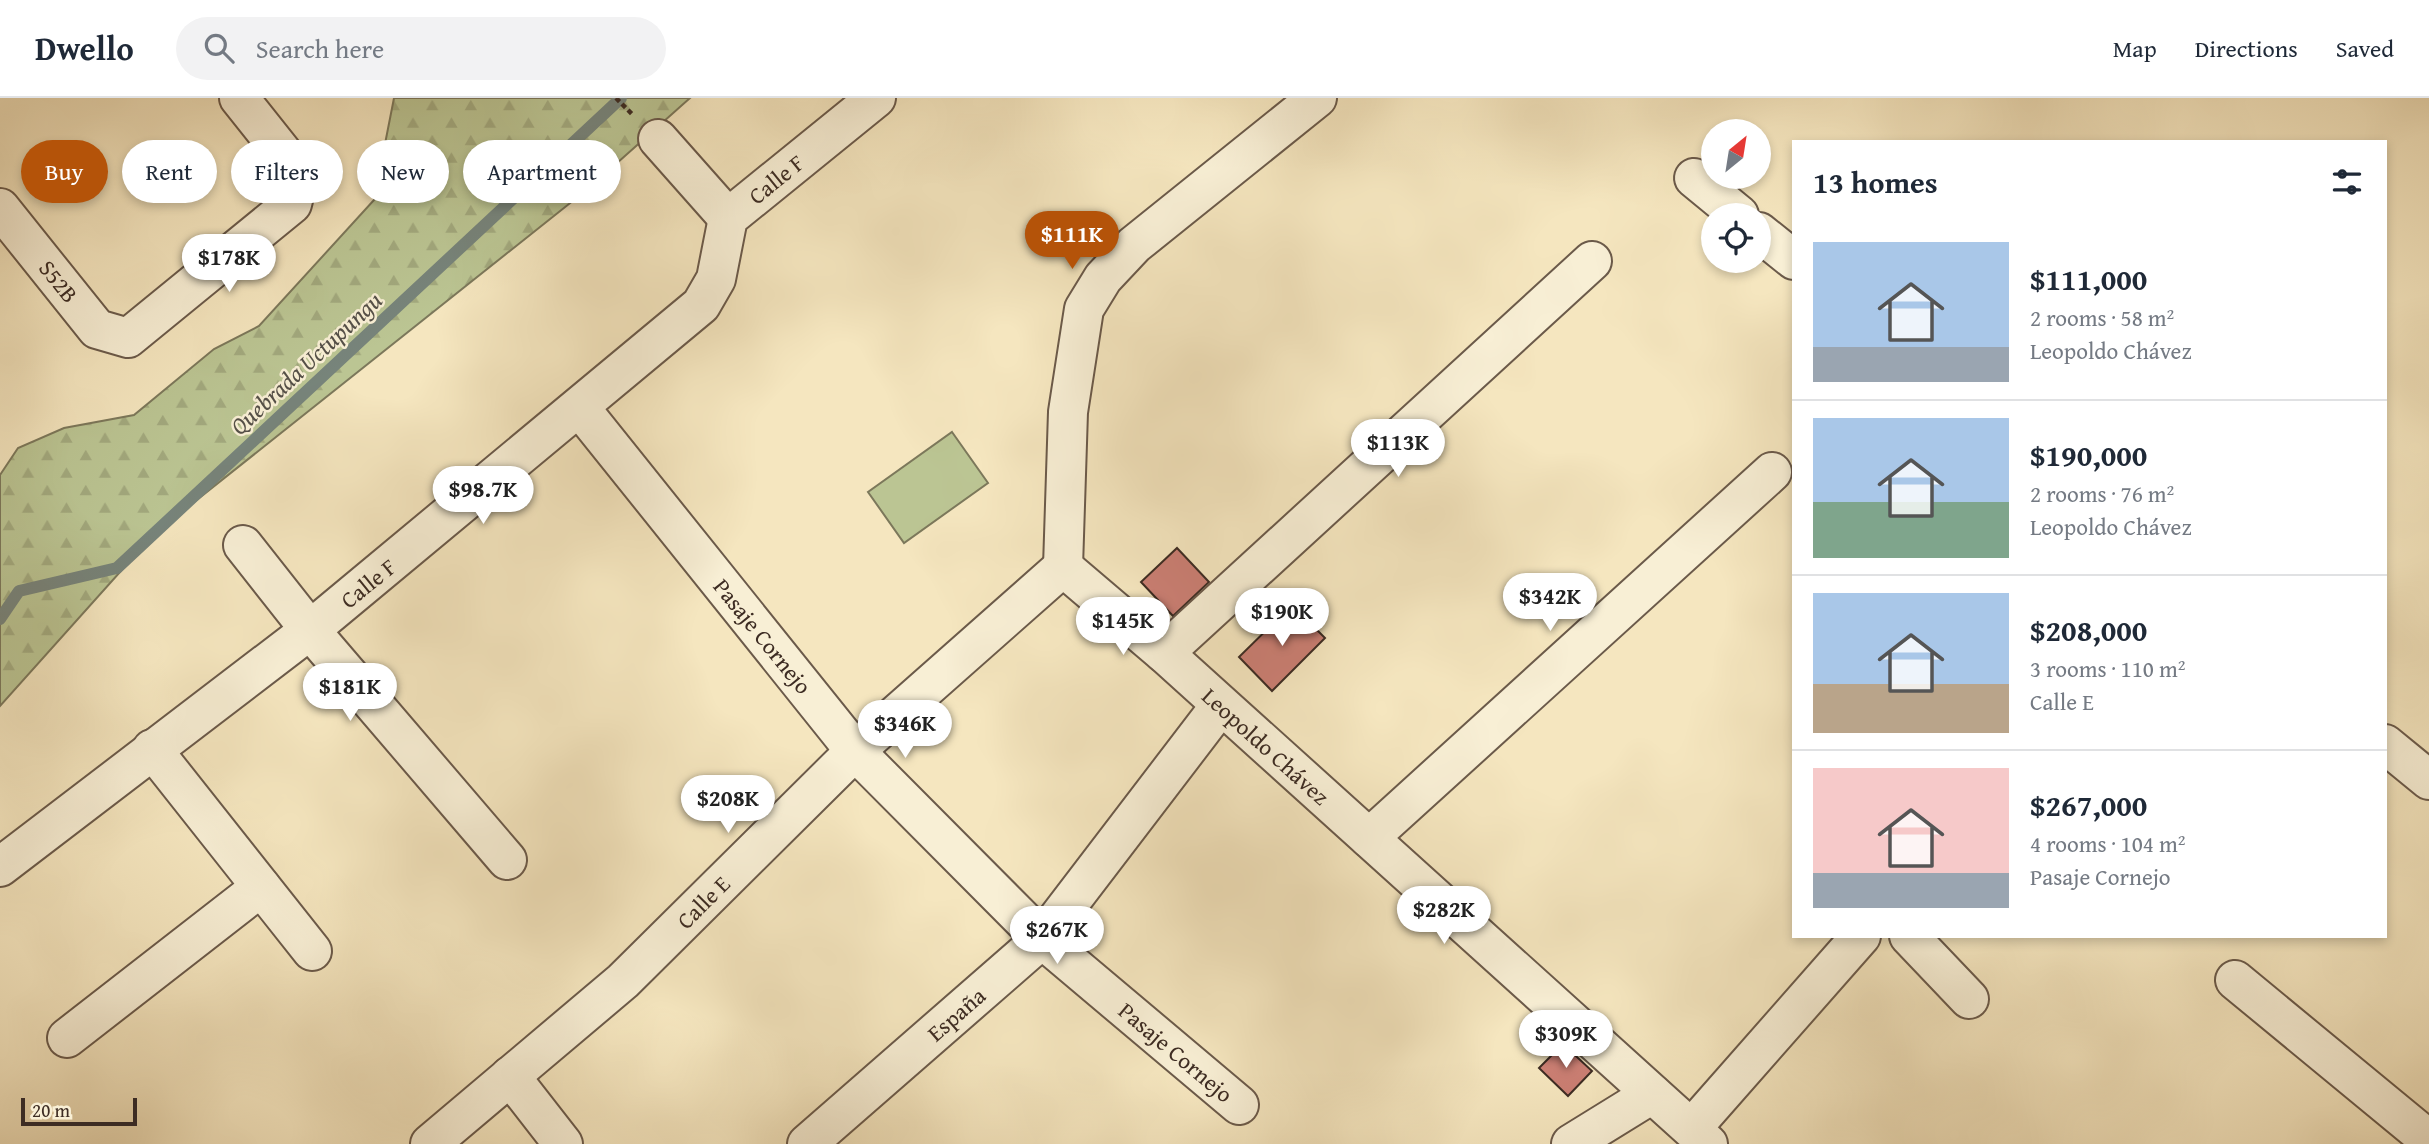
<!DOCTYPE html>
<meta charset="utf-8">
<style>
body{margin:0;font-family:"Gentium Book Plus",serif;background:#f2f2f3;color:#1f2937;height:100vh;display:flex;flex-direction:column;font-size:26px;white-space:nowrap}
*{box-sizing:border-box;margin:0}
p{font-size:23px;color:#747a83}
.icon{flex:none;width:38px;height:38px;fill:none;stroke:currentColor;stroke-width:2;stroke-linecap:round;stroke-linejoin:round}
.map{position:relative;flex:1;overflow:hidden}
.drawer{position:absolute;left:1792px;top:42px;width:595px;height:798px;display:flex;flex-direction:column;background:#fff;border-radius:0px;box-shadow:0 4px 10px #0003}
.drawer>*{flex:none}
.top-card{position:absolute;left:21px;top:42px;width:665px;height:63px;display:flex;gap:14px}
.needle{width:46px;rotate:30deg}
.fabs{position:absolute;left:1701px;top:21px;display:grid;gap:14px}
.fabs a{display:grid;place-items:center;width:70px;height:70px;border-radius:50%;background:#fff;box-shadow:0 4px 10px #0003;font-size:35px}
.scale{position:absolute;left:21px;bottom:18px;width:116px;box-sizing:border-box;padding-left:7px;border:4px solid #3d2c23;border-top:0;font-size:19px;line-height:24px;white-space:nowrap;color:#3d2c23;-webkit-text-stroke:5px #f8efd5;paint-order:stroke}
.price{position:absolute;translate:-50% -60px;padding:0 16px;border-radius:24px;background:#fff;color:#222;font-size:23px;line-height:46px;filter:drop-shadow(0 2px 4px #0008)}
.price::after{content:'';position:absolute;left:50%;top:42px;width:21px;height:16px;margin-left:-10px;background:inherit;clip-path:polygon(0 0,100% 0,50% 100%)}
.price.selected{background:#b45309;color:#fff}
ul{padding:0;list-style:none}
li{display:flex;align-items:center;gap:21px;height:175px;padding:0 21px}
li+li{border-top:2px solid #e0e1e3}
li span{display:grid;place-items:center;flex:none;width:196px;height:140px;border-radius:0px;color:#555}
li>.icon{margin-inline-start:auto}
span .icon{width:84px;height:84px;fill:#fffc;stroke-width:1}
li b{font-size:30px}
h2{display:flex;justify-content:space-between;align-items:center;height:84px;padding:0 21px;font-size:30px}
.pill{padding:0 24px;border-radius:32px;background:#fff;box-shadow:0 4px 10px #0003;font-size:24px;line-height:63px}
.pill.selected{background:#b45309;color:#fff}
header{display:flex;align-items:center;gap:42px;box-sizing:border-box;height:98px;padding:0 35px;background:#fff;border-bottom:2px solid #e0e1e3}
header strong{font-size:33px}
nav{display:flex;gap:38px;margin-inline-start:auto;font-size:24px}
.search{width:490px;height:63px;background:#f2f2f3;display:flex;align-items:center;gap:18px;box-sizing:border-box;padding:0 24px;border-radius:38px;color:#747a83;font-size:26px}
.map>svg:first-child{display:block}
.forest{fill:url(#forest-firs);stroke:#7c785b;stroke-width:2}
.pitch{fill:#bbc593;stroke:#7c785b;stroke-width:2}
.lines{fill:none;stroke-linecap:round;stroke-linejoin:round}
.stream{stroke:#77847b;stroke-width:12}
.building{fill:#cb7f74;stroke:#3d2c23;stroke-width:2}
.minor-casing{stroke:#6b5a4a;stroke-width:42}
.path{stroke:#3d2c23;stroke-width:4.5;stroke-dasharray:5 3.5;stroke-linecap:butt}
.minor{stroke:#f8efd5;stroke-width:38}
.labels{text-anchor:middle;dominant-baseline:central;stroke-width:5;stroke-linejoin:round;paint-order:stroke}
.street-label{font-size:23px;fill:#3d2c23;stroke:#f8efd5}
.water-label{font-size:24px;font-style:italic;fill:#555048;stroke:#f8efd5}
</style>
<header>
<strong>Dwello</strong>
<div class="search"><svg class="icon" aria-label="search" viewBox="0 0 24 24"><circle cx="10" cy="10" r="6"/><path d="M15 15l6 6"/></svg>Search here</div>
<nav><a>Map</a><a>Directions</a><a>Saved</a></nav>
</header>
<div class="map">
<svg width="2429" height="1046" viewBox="0 0 2429 1046">
<defs>
<pattern id="forest-firs" width="22" height="20" patternUnits="userSpaceOnUse" patternTransform="scale(1.75)"><rect width="22" height="20" fill="#bbc593"/><path d="M5 1l3.5 6h-7zM16 11l3.5 6h-7z" fill="#a2a97e"/></pattern>
</defs>
<rect width="100%" height="100%" fill="#f5e6bf"/>
<filter id="stains"><feTurbulence type="fractalNoise" baseFrequency=".00286" numOctaves="4"/><feColorMatrix values="0 0 0 0 .2 0 0 0 0 .09 0 0 0 0 .02 0 0 0 .5 -.17"/></filter>
<radialGradient id="worn" r=".72"><stop offset=".6" stop-color="#630" stop-opacity="0"/><stop offset="1" stop-color="#630" stop-opacity=".3"/></radialGradient>
<polygon class="forest" points="394,0 690,0 589,90 154,436 0,608 0,377 18,350 64,330 134,317 214,251 259,228 374,102"/>
<polygon class="pitch" points="952,334 988,385 904,445 868,394"/>
<g class="lines">
<polyline class="stream" points="0,521 19,493 117,470 621,0"/>
</g>
<g class="building">
<polygon points="1177,450 1209,484 1173,518 1141,484"/>
<polygon points="1292,507 1325,540 1272,593 1239,559"/>
<polygon points="1563,946 1592,973 1568,998 1539,970"/>
</g>
<g class="lines">
<g class="minor-casing">
<g id="minor">
<polyline points="658,41 728,120"/>
<polyline points="1694,80 1739,117"/>
<polyline points="0,110 97,231 128,240 292,106 297,86 290,64 239,0"/>
<polyline points="1759,134 1794,162"/>
<polyline points="580,310 855,653 1042,841 1239,1007"/>
<polyline points="243,447 310,532 507,762"/>
<polyline points="1063,469 1164,555 1708,1046"/>
<polyline points="1063,469 1068,314 1084,211 1103,180 1134,147 1317,0"/>
<polyline points="1164,555 1592,163"/>
<polyline points="2385,646 2429,682"/>
<polyline points="152,651 312,853"/>
<polyline points="1369,740 1772,374"/>
<polyline points="0,769 310,532 701,207 716,181 728,120 876,0"/>
<polyline points="1909,838 1969,901"/>
<polyline points="2235,882 2429,1042"/>
<polyline points="67,940 261,789"/>
<polyline points="510,978 563,1046"/>
<polyline points="1692,1030 1861,838"/>
<polyline points="430,1046 623,883 855,653 1063,469"/>
<polyline points="807,1046 1042,841 1220,608"/>
<polyline points="1571,1046 1652,996"/>
</g>
</g>
<polyline class="path" points="616,0 632,16"/>
<use href="#minor" class="minor"/>
</g>
<g class="labels">
<g class="street-label">
<text transform="translate(776 81) rotate(-39)">Calle F</text>
<text transform="translate(59 183) rotate(51)">S52B</text>
<text transform="translate(368 485) rotate(-39)">Calle F</text>
<text transform="translate(763 538) rotate(51)">Pasaje Cornejo</text>
<text transform="translate(1266 648) rotate(42)">Leopoldo Chávez</text>
<text transform="translate(703 804) rotate(-45)">Calle E</text>
<text transform="translate(956 916) rotate(-41)">España</text>
<text transform="translate(1176 954) rotate(40)">Pasaje Cornejo</text>
</g>
<g class="water-label">
<text transform="translate(306 265) rotate(-43)">Quebrada Uctupungu</text>
</g>
</g>
<rect width="100%" height="100%" filter="url(#stains)"/>
<rect width="100%" height="100%" fill="url(#worn)"/>
</svg>
<div class="fabs">
<a><svg class="needle" viewBox="-14 -14 28 28"><path d="M0-13l5 13h-10z" fill="#e53935"/><path d="M0 13l5-13h-10z" fill="#747a83"/></svg></a>
<a><svg class="icon" aria-label="locate" viewBox="0 0 24 24"><circle cx="12" cy="12" r="6"/><path d="M12 2v4M12 18v4M2 12h4M18 12h4"/></svg></a>
</div>
<div class="scale">20 m</div>
<b class="price selected" style="left:1072px;top:173px">$111K</b>
<b class="price" style="left:229px;top:196px">$178K</b>
<b class="price" style="left:1398px;top:381px">$113K</b>
<b class="price" style="left:483px;top:428px">$98.7K</b>
<b class="price" style="left:1550px;top:535px">$342K</b>
<b class="price" style="left:1282px;top:550px">$190K</b>
<b class="price" style="left:1123px;top:559px">$145K</b>
<b class="price" style="left:350px;top:625px">$181K</b>
<b class="price" style="left:905px;top:662px">$346K</b>
<b class="price" style="left:728px;top:737px">$208K</b>
<b class="price" style="left:1444px;top:848px">$282K</b>
<b class="price" style="left:1057px;top:868px">$267K</b>
<b class="price" style="left:1566px;top:972px">$309K</b>
<div class="top-card">
<a class="pill selected">Buy</a>
<a class="pill">Rent</a>
<a class="pill">Filters</a>
<a class="pill">New</a>
<a class="pill">Apartment</a>
</div>
<section class="drawer">
<h2>13 homes<svg class="icon" aria-label="filters" viewBox="0 0 24 24"><path d="M4 7h16M4 17h16"/><circle cx="9" cy="7" r="2"/><circle cx="15" cy="17" r="2"/></svg></h2>
<ul>
<li><span style="background:linear-gradient(#a9c7e8 75%,#9aa5b1 0)"><svg class="icon" aria-label="home" viewBox="0 0 24 24"><path d="M3 11l9-7 9 7M6 9v11h12V9"/></svg></span><div><b>$111,000</b><p>2 rooms · 58 m²</p><p>Leopoldo Chávez</p></div></li>
<li><span style="background:linear-gradient(#a9c7e8 60%,#7fa58c 0)"><svg class="icon" aria-label="home" viewBox="0 0 24 24"><path d="M3 11l9-7 9 7M6 9v11h12V9"/></svg></span><div><b>$190,000</b><p>2 rooms · 76 m²</p><p>Leopoldo Chávez</p></div></li>
<li><span style="background:linear-gradient(#a9c7e8 65%,#b9a48a 0)"><svg class="icon" aria-label="home" viewBox="0 0 24 24"><path d="M3 11l9-7 9 7M6 9v11h12V9"/></svg></span><div><b>$208,000</b><p>3 rooms · 110 m²</p><p>Calle E</p></div></li>
<li><span style="background:linear-gradient(#f6c9c9 75%,#9aa5b1 0)"><svg class="icon" aria-label="home" viewBox="0 0 24 24"><path d="M3 11l9-7 9 7M6 9v11h12V9"/></svg></span><div><b>$267,000</b><p>4 rooms · 104 m²</p><p>Pasaje Cornejo</p></div></li>
</ul>
</section>
</div>
